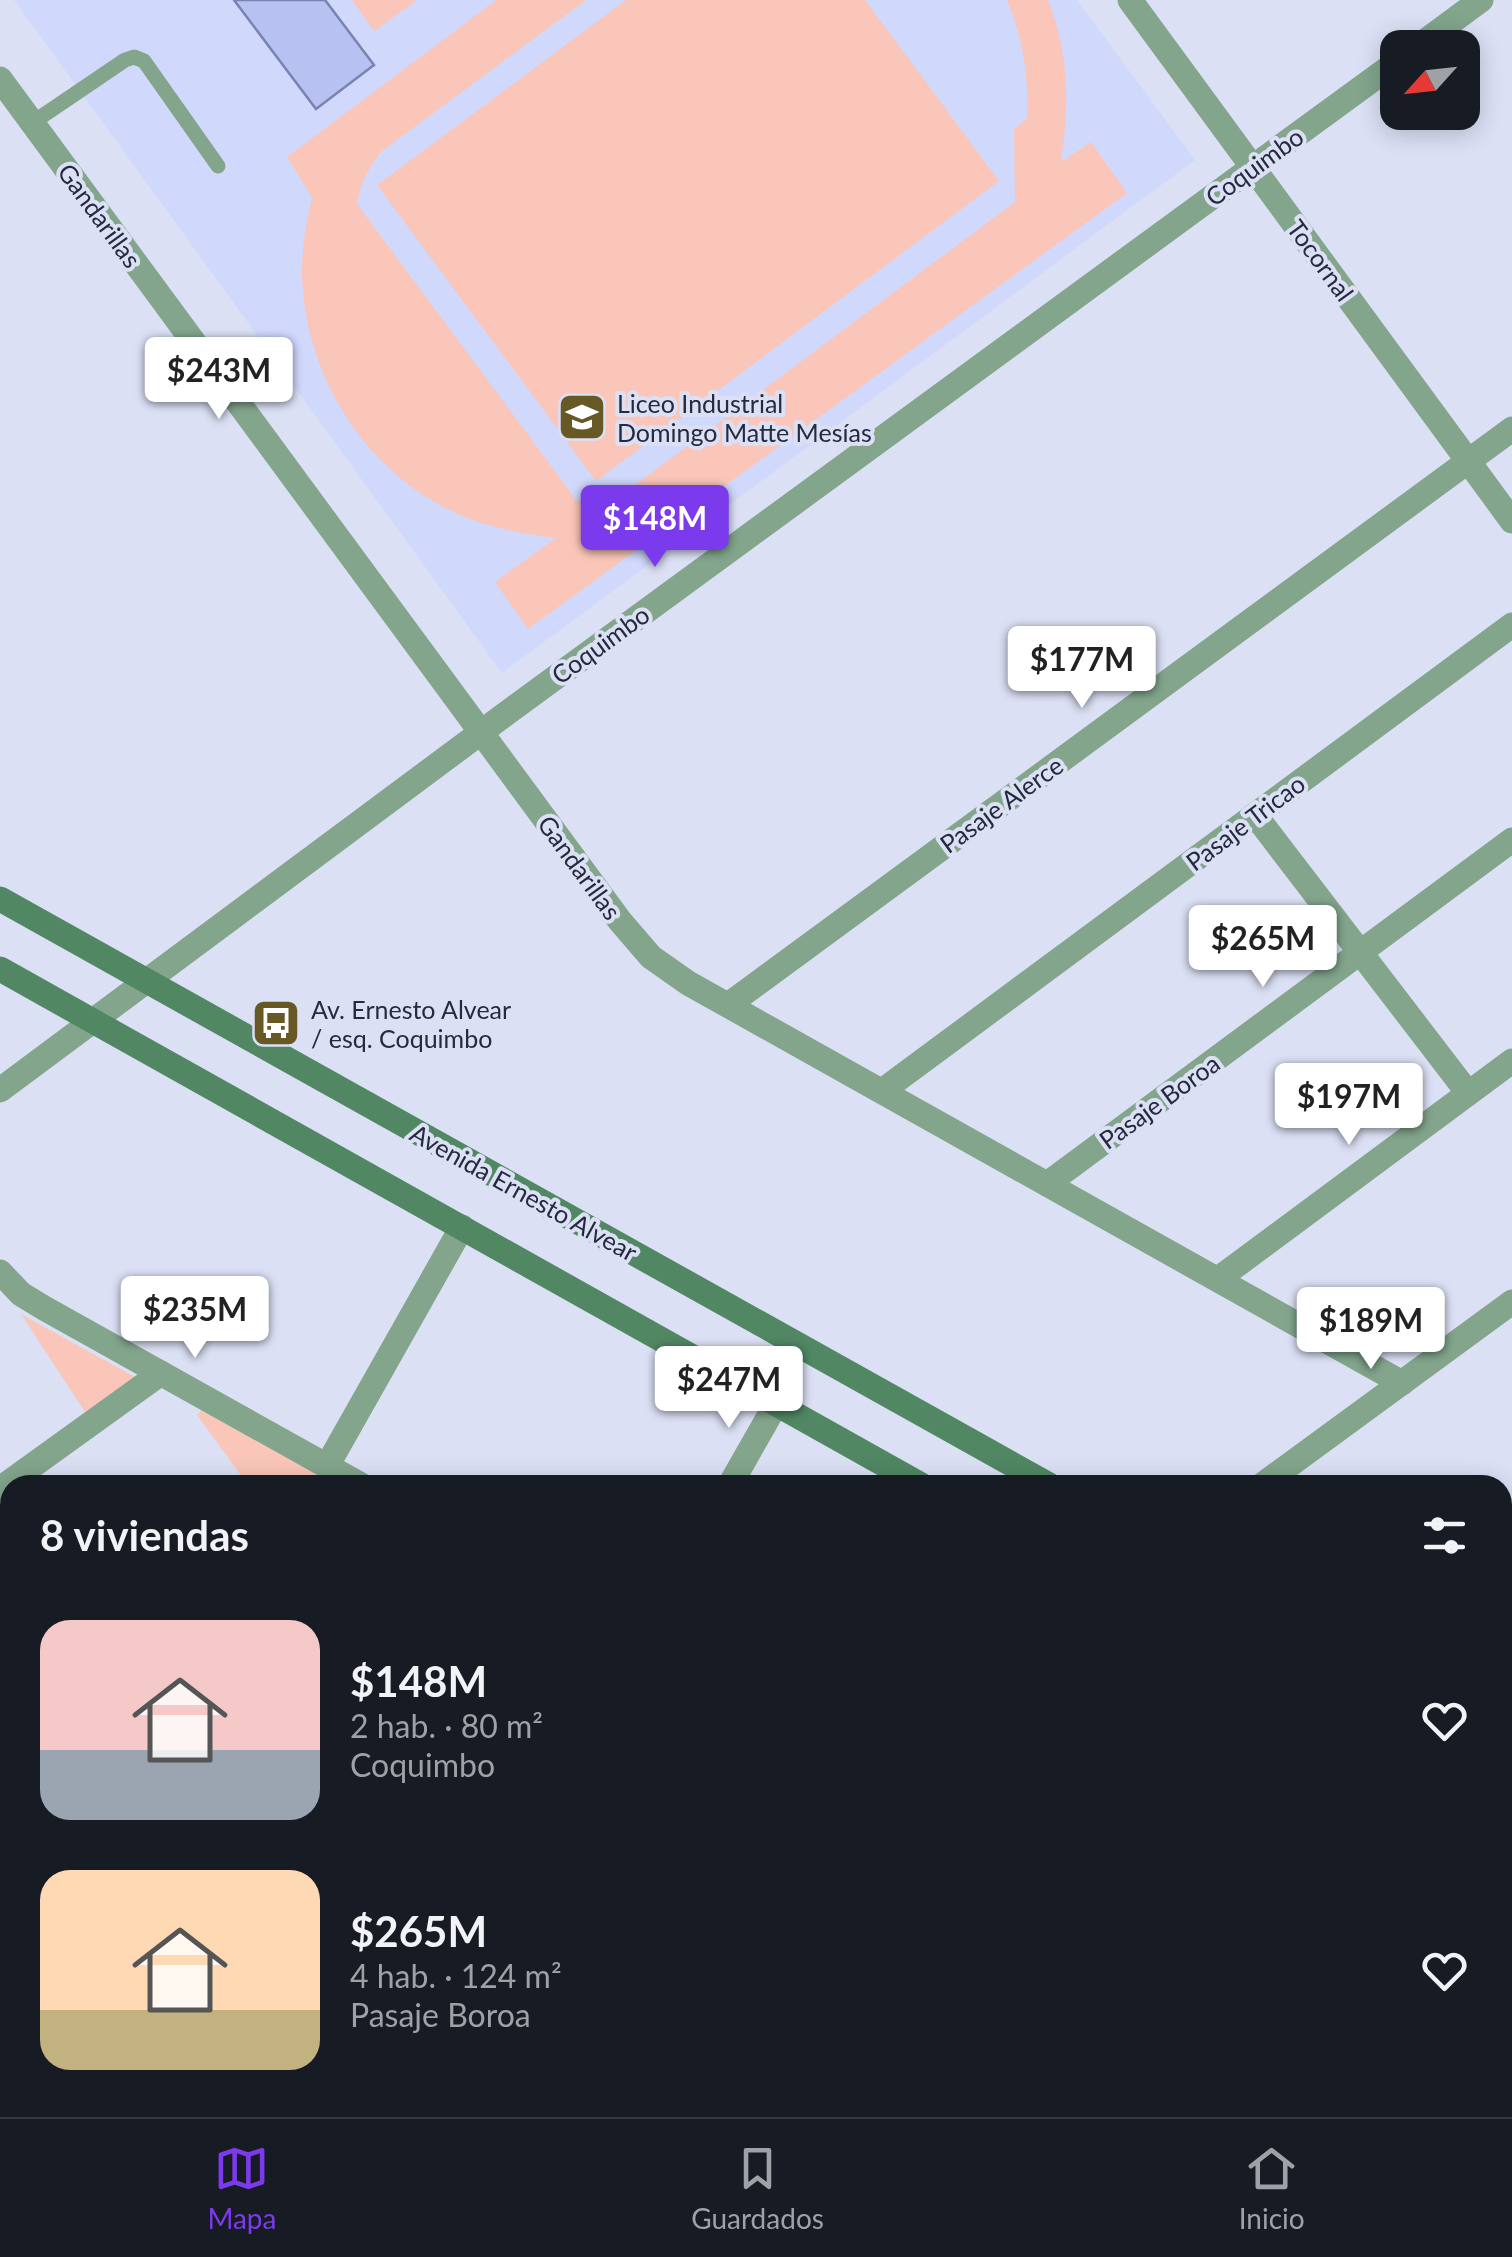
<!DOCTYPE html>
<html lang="es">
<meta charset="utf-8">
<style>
body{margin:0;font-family:Lato,sans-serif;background:#20242c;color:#f1f3f6;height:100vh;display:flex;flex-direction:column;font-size:38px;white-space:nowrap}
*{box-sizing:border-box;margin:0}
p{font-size:32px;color:#9ea1a6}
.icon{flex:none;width:55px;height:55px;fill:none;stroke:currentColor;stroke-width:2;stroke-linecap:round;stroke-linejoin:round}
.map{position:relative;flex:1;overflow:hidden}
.drawer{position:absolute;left:0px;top:1475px;width:1512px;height:642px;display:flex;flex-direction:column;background:#171b24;border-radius:30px 30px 0 0;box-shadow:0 5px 25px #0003}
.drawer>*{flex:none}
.needle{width:65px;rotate:243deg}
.buttons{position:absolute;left:1380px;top:30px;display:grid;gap:20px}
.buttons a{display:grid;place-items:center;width:100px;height:100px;border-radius:20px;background:#171b24;box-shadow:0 5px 25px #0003;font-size:50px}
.price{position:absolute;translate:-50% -85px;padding:0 22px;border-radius:10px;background:#fff;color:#222;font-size:32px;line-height:65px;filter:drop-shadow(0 2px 5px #0008)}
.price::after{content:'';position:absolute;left:50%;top:60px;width:30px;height:22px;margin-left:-15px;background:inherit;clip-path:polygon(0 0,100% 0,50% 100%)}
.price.current{background:#7c3aed;color:#fff}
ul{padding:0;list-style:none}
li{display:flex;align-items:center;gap:30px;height:250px;padding:0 40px}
li span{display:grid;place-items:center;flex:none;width:280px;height:200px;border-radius:30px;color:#555}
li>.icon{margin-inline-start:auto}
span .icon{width:120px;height:120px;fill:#fffc;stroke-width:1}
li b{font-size:42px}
h2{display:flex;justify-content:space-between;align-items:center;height:120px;padding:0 40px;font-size:42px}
.menu{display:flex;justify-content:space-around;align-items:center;height:140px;border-top:2px solid #363941;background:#171b24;font-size:28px;color:#9ea1a6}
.menu a{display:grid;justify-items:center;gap:5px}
.menu .current{color:#7c3aed}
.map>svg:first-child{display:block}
.built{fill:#d0d8fc}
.green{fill:#fac6b9}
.building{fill:#b7c2f3;stroke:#7883b2;stroke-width:2.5}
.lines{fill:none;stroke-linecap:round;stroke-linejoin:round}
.service{stroke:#82a58c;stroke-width:15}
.minor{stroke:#82a58c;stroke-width:25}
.tertiary{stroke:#82a58c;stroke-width:25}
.secondary{stroke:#518763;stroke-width:25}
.labels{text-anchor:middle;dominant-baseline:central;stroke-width:8;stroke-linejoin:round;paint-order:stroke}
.street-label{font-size:25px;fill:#262a3e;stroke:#dbe0f5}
.poi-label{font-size:25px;fill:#262a3e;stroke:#dbe0f5;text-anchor:start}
</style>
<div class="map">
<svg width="1512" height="2117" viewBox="0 0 1512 2117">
<rect width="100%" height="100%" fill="#dbe0f5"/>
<g class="built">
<polygon points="14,0 1077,0 1195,160 502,673"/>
<polygon points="10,1882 10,2108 286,2108 293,2117 0,2117 0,1889"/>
</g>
<g class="green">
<polygon points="352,0 417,0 374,31"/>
<path d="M496,0H586L382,151C368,168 361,182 357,204L577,501L627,491L1015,202L1014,130L1027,118C1029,76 1023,39 1007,0H1048C1070,57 1069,103 1061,162L1091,142L1127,193L528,629L495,582L556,538C523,534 491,528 460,515C363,473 300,369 302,264C303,241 307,219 312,197L287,157Z"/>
<polygon points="626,0 865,0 999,181 596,481 377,185"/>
<polygon points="21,1314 135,1377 85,1412"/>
<polygon points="204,1407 347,1485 248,1485 197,1415"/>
<polygon points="1012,2108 1159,2108 1146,2117 1019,2117"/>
<polygon points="1378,2108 1451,2108 1469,2117 1385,2117"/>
</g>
<g class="building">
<polygon points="234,0 325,0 374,65 316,109"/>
<polygon points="10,1910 10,1967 0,1974 0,1916"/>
<polygon points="12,2108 87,2108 94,2117 0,2117"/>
<polygon points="162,2108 236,2108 243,2117 168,2117"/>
</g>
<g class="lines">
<polyline class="service" points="32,123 125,60 134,57 144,61 218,166"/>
<g class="minor">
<polyline points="1416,48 1481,0"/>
<polyline points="0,79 620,921 651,957 688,983 1402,1383"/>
<polyline points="1253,167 1398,61"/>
<polyline points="1255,815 1468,1093"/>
<polyline points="728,1005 1512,429"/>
<polyline points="882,1091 1512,625"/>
<polyline points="1047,1184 1512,840"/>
<polyline points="0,1272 21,1294 44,1308 361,1485"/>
<polyline points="1218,1279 1512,1061"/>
<polyline points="327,1466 462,1227"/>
<polyline points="730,1485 776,1404"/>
<polyline points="1262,1485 1512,1302"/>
<polyline points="0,1489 161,1373"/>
<polyline points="1502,1558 1512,1551"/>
<polyline points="0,1673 10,1687"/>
<polyline points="0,1852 10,1845"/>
<polyline points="311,2108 318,2117"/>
<polyline points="977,2108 984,2117"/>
<polyline points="1478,2108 1495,2117"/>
<polyline points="658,2117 671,2108"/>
<polyline points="1187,2117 1200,2108"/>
</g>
<g class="tertiary">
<polyline points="1130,0 1512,521"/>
<polyline points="0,1090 511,710 1253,167"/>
</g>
<g class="secondary">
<polyline points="0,899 1049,1485"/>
<polyline points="0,969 921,1485"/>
<polyline points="1502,1738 1512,1744"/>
<polyline points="1502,1810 1512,1815"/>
</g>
</g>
<defs>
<g id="school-square" transform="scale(2.5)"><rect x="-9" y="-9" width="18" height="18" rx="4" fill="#675926" stroke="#dbe0f5"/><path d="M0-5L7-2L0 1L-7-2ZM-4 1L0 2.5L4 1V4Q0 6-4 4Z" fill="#fff"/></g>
<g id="bus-square" transform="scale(2.5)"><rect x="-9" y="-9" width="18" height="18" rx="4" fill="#675926" stroke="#dbe0f5"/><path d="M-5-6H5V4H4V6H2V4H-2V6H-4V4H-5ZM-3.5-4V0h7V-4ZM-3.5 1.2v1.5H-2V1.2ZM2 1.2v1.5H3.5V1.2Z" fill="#fff"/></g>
</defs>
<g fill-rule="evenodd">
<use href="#school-square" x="582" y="417"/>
<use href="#bus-square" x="276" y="1023"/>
</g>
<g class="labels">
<g class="street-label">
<text transform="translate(1254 166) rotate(-36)">Coquimbo</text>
<text transform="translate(100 215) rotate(54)">Gandarillas</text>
<text transform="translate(1321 260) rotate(54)">Tocornal</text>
<text transform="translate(600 644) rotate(-36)">Coquimbo</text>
<text transform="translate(1001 804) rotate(-36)">Pasaje Alerce</text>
<text transform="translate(1245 822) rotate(-37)">Pasaje Tricao</text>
<text transform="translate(580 867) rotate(54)">Gandarillas</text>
<text transform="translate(1159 1101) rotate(-36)">Pasaje Boroa</text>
<text transform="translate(524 1192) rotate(29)">Avenida Ernesto Alvear</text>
</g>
<g class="poi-label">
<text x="617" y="403">Liceo Industrial<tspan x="617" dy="29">Domingo Matte Mesías</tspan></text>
<text x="311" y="1009">Av. Ernesto Alvear<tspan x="311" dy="29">/ esq. Coquimbo</tspan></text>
</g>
</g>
</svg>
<div class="buttons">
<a><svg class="needle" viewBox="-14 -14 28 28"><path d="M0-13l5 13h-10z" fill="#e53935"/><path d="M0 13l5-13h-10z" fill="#9ea1a6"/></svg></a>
</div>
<b class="price" style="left:219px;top:422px">$243M</b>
<b class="price current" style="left:655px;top:570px">$148M</b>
<b class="price" style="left:1082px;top:711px">$177M</b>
<b class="price" style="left:1263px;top:990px">$265M</b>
<b class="price" style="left:1349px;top:1148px">$197M</b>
<b class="price" style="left:195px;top:1361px">$235M</b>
<b class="price" style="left:1371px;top:1372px">$189M</b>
<b class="price" style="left:729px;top:1431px">$247M</b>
<section class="drawer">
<h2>8 viviendas<svg class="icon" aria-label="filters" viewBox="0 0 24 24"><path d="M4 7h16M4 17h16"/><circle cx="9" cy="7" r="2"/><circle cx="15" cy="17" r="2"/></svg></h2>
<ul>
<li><span style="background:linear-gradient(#f6c9c9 65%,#9aa5b1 0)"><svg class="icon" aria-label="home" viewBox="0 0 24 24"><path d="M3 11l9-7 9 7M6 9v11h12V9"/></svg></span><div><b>$148M</b><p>2 hab. · 80 m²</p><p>Coquimbo</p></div><svg class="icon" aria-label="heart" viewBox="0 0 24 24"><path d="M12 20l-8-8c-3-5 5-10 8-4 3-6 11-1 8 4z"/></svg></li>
<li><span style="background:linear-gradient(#ffd9b3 70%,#c2b280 0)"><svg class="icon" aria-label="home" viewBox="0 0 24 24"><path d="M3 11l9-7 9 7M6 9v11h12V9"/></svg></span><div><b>$265M</b><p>4 hab. · 124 m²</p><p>Pasaje Boroa</p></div><svg class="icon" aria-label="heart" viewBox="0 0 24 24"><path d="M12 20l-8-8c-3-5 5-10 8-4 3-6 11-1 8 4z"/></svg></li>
</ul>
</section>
</div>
<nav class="menu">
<a class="current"><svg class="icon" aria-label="map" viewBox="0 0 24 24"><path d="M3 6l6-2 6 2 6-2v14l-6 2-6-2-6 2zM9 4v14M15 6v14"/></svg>Mapa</a>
<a><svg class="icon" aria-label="saved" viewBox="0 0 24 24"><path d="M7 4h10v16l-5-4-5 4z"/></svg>Guardados</a>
<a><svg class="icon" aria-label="home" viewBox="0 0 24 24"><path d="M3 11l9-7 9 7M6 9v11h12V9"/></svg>Inicio</a>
</nav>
